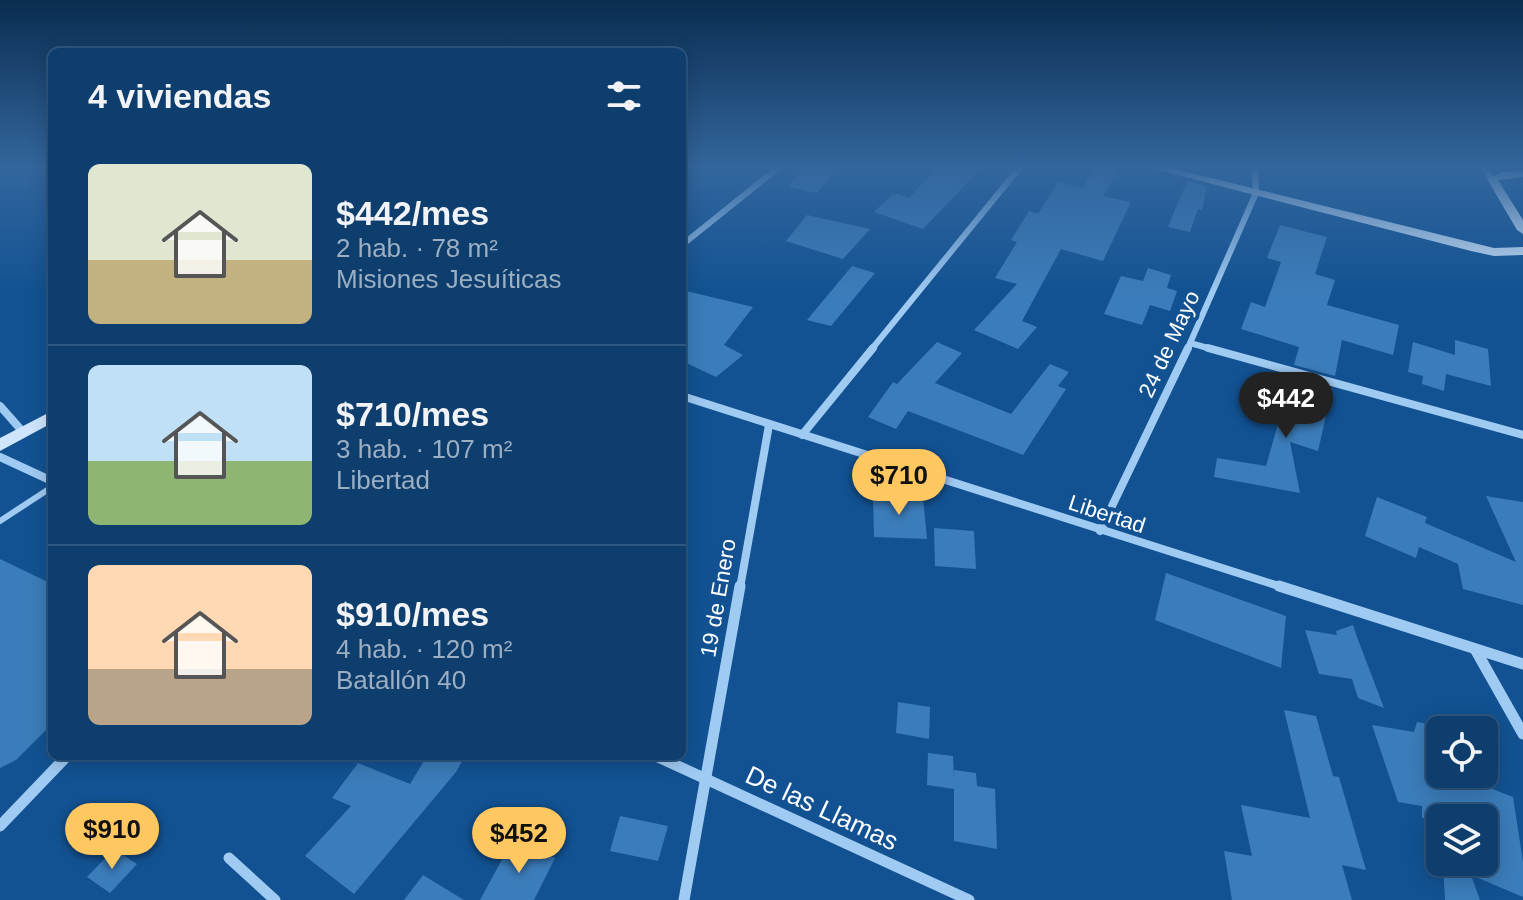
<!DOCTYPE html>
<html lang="es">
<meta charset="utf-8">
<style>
body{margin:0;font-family:Helvetica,sans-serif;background:#174573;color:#f1f3f6;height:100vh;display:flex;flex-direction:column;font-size:30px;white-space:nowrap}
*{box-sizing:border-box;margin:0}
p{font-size:26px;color:#9baec2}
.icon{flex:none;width:44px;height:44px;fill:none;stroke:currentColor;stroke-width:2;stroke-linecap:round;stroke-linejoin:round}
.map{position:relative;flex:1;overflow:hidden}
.sheet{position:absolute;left:48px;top:48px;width:638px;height:712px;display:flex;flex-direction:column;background:#0e3e6e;border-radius:12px;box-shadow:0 4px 20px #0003,0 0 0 2px #2e5781}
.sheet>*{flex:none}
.buttons{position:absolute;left:1426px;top:716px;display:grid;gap:16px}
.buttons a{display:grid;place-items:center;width:72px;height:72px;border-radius:12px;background:#0e3e6e;box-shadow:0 4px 20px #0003,0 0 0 2px #2e5781;font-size:40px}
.price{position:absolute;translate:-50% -68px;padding:0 18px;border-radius:28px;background:#ffc760;color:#111;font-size:26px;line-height:52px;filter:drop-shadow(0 2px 4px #0008)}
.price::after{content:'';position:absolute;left:50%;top:48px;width:24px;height:18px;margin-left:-12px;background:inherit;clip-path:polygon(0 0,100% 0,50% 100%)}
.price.active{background:#222;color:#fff}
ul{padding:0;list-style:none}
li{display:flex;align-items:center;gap:24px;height:200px;padding:0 40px}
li+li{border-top:2px solid #2e5781}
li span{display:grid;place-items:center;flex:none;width:224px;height:160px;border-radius:12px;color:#555}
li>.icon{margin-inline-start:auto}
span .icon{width:96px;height:96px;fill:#fffc;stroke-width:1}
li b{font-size:34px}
h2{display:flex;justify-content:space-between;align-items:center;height:96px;padding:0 40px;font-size:34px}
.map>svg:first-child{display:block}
.building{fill:#3b7cba}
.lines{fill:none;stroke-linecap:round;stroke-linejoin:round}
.lane{stroke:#9fcaf2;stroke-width:6}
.street-far2{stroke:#9fcaf2;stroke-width:6}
.street-far1{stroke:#9fcaf2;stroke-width:8}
.street{stroke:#9fcaf2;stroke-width:11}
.secondary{fill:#cee5fc;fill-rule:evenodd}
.labels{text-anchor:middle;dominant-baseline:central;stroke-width:8;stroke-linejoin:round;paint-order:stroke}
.street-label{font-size:22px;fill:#fff;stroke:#125292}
.near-street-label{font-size:26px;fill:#fff;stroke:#125292}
</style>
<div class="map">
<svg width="1523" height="900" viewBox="0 0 1523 900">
<rect width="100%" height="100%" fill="#125292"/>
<g class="building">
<polygon points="804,167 838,167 817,193 788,187"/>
<polygon points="937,167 982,167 923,229 874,212 894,193 909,198"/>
<polygon points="1095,167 1120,167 1103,196 1131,202 1103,261 1061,249 1022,321 1037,327 1018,349 974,330 1017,284 995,278 1017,242 1011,240 1029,211 1038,214 1058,182 1083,188"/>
<polygon points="1187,181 1207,186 1202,210 1198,209 1190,232 1168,227"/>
<polygon points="807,215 870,229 843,259 786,241"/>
<polygon points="1280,225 1327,237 1315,274 1335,280 1327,305 1399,325 1393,355 1342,340 1335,376 1294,365 1299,347 1241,329 1251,302 1265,307 1281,262 1267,258"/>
<polygon points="852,266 875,273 831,326 807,320"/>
<polygon points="1148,268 1171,275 1167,288 1177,291 1170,311 1150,305 1142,325 1104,314 1121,276 1143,281"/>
<polygon points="682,290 753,307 724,345 743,355 716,377 682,361"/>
<polygon points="1455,340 1488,349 1491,386 1446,374 1444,391 1422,384 1423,376 1408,372 1413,342 1455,355"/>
<polygon points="937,342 962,353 935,383 1011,414 1050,364 1069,372 1058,386 1066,389 1023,455 908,411 896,429 868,417 893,382 897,384"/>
<polygon points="1291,378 1332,389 1318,451 1290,442 1300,493 1214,477 1217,458 1266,466"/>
<polygon points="873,495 923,497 927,539 874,537"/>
<polygon points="1486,496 1523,502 1523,605 1463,589 1458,564 1419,547 1416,558 1365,536 1377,497 1427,517 1425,523 1516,562"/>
<polygon points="934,528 974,531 976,569 935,566"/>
<polygon points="0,559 52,584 52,724 16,760 0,768"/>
<polygon points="1166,573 1286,616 1281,668 1155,620"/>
<polygon points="1353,625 1357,637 1384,708 1358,698 1352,679 1319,674 1305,630 1337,635 1336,631"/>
<polygon points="898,702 930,707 929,739 896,733"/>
<polygon points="1284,710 1316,716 1333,776 1339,777 1366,870 1342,865 1352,900 1232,900 1224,851 1252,856 1241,805 1310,818"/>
<polygon points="1417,722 1440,726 1440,774 1453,774 1513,797 1523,862 1523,897 1471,875 1480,900 1445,900 1443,864 1440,862 1484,862 1484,818 1422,818 1422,806 1398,802 1372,725 1414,732"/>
<polygon points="928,753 953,756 954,778 954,770 976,773 977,786 995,789 997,849 954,841 954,789 927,785"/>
<polygon points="427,756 465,756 456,772 354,894 305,856 351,806 332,798 358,763 410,784"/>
<polygon points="620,816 668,826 658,861 610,851"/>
<polygon points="512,841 555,858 534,900 480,900"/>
<polygon points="114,849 137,864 110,893 87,877"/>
<polygon points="423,875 464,900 404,900"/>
</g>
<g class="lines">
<polyline class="lane" points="0,521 52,487"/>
<g class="street-far2">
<polyline points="1483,167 1492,179"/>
<polyline points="682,245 779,167"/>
<polyline points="1190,343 1215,350"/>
<polyline points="871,350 1020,167"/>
<polyline points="1187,350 1256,193 1255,167"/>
</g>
<g class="street-far1">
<polyline points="1208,348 1523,435"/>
<polyline points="682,396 1285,588"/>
<polyline points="0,406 23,432"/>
<polyline points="802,435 873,348"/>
<polyline points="0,457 52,481"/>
<polyline points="1100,531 1188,348"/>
<polyline points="740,588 769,425"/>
</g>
<g class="street">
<polyline points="1279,586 1523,664"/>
<polyline points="1475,649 1523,734"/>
<polyline points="656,756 969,900"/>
<polyline points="0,826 67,756"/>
<polyline points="229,858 275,900"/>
<polyline points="684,900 740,586"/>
</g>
<g class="secondary">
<polygon points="1147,167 1167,167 1494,248 1523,247 1523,255 1494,256 1471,251"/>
<polygon points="1523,171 1523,177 1498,180 1523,220 1523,234 1517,230 1487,179 1502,172"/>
<polygon points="52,411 52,423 0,451 0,438"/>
</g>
</g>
<linearGradient id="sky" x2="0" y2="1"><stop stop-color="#0a2d50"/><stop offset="0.57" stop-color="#33669d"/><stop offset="1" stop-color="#33669d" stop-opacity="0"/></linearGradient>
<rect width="1523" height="293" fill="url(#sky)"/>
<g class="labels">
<g class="street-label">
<text transform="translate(1169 344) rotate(-65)">24 de Mayo</text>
<text transform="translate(1107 514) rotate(18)">Libertad</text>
<text transform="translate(718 598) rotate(-80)">19 de Enero</text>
</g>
<g class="near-street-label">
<text transform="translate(822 808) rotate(25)">De las Llamas</text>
</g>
</g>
</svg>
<div class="buttons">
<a><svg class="icon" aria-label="locate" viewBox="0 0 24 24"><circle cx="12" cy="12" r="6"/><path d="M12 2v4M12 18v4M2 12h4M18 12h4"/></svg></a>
<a><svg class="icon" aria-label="layers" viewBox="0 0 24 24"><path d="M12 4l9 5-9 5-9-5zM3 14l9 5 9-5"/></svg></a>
</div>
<b class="price active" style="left:1286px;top:440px">$442</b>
<b class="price" style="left:899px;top:517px">$710</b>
<b class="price" style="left:112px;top:871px">$910</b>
<b class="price" style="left:519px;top:875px">$452</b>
<section class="sheet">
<h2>4 viviendas<svg class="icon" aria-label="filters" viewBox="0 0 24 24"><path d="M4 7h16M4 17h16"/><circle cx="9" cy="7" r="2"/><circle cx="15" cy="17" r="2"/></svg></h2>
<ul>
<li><span style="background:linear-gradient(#dfe7d0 60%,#c2b280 0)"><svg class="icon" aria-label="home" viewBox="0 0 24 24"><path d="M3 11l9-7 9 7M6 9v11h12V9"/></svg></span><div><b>$442/mes</b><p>2 hab. · 78 m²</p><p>Misiones Jesuíticas</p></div></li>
<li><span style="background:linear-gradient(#bfe0f5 60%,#8fb573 0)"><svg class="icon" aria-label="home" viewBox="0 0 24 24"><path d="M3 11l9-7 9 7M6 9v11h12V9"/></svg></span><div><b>$710/mes</b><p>3 hab. · 107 m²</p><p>Libertad</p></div></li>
<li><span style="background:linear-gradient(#ffd9b3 65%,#b9a48a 0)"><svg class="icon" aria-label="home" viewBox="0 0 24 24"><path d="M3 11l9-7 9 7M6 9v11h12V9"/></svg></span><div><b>$910/mes</b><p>4 hab. · 120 m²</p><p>Batallón 40</p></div></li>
</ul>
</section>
</div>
